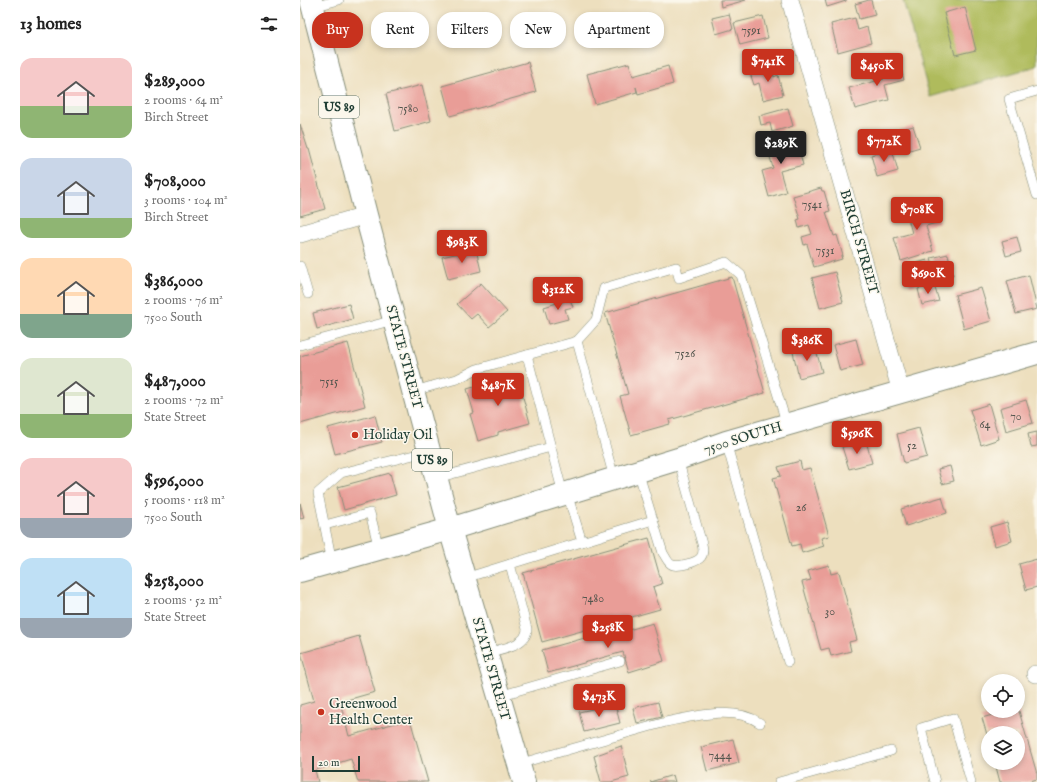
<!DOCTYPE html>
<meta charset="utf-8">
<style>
body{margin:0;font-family:"IM FELL English",serif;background:#f6f6f6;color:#222;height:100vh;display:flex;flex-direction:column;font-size:15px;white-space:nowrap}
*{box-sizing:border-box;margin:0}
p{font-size:13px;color:#767676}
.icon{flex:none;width:22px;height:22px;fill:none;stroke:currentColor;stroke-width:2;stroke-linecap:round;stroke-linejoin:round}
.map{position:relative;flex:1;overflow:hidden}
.panel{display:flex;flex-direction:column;background:#fff;width:300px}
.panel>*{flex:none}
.guide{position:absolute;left:12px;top:12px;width:380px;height:36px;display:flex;gap:8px}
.buttons{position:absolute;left:681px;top:674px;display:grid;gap:8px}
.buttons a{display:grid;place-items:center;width:44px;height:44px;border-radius:50%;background:#fff;box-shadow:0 2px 6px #0003;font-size:20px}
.scale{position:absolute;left:12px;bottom:10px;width:48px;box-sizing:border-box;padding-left:4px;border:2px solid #1f3d34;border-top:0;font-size:11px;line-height:14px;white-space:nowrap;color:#1f3d34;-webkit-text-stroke:3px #fbf7ec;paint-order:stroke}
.price{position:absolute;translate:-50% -34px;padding:0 9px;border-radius:4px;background:#c8321e;color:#fff;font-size:13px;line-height:26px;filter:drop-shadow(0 1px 2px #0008)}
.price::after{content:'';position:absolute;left:50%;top:24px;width:12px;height:9px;margin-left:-6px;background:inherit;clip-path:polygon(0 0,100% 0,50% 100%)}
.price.active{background:#222;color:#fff}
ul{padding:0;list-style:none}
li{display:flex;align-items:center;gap:12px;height:100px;padding:0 20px}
li span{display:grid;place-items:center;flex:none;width:112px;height:80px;border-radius:12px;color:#555}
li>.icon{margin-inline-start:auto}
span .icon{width:48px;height:48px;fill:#fffc;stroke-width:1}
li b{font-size:17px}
h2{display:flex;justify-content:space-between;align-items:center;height:48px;padding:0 20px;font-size:17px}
.pill{padding:0 14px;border-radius:16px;background:#fff;box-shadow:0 2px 6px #0003;font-size:14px;line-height:36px}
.pill.active{background:#c8321e;color:#fff}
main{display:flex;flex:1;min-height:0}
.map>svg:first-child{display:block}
.green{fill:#afbb5c;stroke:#677c48}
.building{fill:#e99d97}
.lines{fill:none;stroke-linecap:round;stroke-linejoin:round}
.lane-casing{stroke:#868e79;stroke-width:10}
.street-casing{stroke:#868e79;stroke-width:18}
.secondary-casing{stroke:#868e79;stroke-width:24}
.primary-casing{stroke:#868e79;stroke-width:24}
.lane{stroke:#fff;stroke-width:9}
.street{stroke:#fff;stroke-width:17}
.secondary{stroke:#fff;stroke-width:22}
.primary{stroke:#fff;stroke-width:22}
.poi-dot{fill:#c8321e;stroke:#fbf7ec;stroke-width:1.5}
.labels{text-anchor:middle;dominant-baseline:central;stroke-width:3;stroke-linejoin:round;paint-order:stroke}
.number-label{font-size:12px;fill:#52554d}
.shield{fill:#fbf7ec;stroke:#61756b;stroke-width:1}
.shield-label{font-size:13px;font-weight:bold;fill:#1f3d34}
.street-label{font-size:14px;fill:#1f3d34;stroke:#fbf7ec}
.poi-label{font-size:14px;fill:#1f3d34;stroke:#fbf7ec;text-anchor:start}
</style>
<main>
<section class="panel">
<h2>13 homes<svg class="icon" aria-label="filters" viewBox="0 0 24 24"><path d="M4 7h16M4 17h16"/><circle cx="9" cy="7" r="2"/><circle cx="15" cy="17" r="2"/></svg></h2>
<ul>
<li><span style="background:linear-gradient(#f6c9c9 60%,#8fb573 0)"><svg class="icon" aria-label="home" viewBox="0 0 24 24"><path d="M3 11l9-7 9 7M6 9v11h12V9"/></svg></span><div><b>$289,000</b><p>2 rooms · 64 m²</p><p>Birch Street</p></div></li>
<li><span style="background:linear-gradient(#c9d6e8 75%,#8fb573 0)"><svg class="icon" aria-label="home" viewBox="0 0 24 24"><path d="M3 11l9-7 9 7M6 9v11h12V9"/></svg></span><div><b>$708,000</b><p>3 rooms · 104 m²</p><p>Birch Street</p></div></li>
<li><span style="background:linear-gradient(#ffd9b3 70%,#7fa58c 0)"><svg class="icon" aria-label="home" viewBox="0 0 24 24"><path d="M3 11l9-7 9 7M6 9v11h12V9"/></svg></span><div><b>$386,000</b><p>2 rooms · 76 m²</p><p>7500 South</p></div></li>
<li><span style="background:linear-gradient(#dfe7d0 70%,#8fb573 0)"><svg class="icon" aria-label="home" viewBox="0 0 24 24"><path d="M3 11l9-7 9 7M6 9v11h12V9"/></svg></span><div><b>$487,000</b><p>2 rooms · 72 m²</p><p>State Street</p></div></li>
<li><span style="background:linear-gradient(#f6c9c9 75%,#9aa5b1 0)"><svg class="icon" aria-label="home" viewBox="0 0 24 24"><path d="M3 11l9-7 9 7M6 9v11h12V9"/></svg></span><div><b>$596,000</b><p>5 rooms · 118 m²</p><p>7500 South</p></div></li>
<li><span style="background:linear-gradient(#bfe0f5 75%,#9aa5b1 0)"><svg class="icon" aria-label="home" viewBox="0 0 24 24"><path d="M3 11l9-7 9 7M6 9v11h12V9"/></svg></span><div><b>$258,000</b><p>2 rooms · 52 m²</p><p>State Street</p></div></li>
</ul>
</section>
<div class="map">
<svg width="737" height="782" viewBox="0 0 737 782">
<rect width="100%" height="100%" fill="#fbf7ec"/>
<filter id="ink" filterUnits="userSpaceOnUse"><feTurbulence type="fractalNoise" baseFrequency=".025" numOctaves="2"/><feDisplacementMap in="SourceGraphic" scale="8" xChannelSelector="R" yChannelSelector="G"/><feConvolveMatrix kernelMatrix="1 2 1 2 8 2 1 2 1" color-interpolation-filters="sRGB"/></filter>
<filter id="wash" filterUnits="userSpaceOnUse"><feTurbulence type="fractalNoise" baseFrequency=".012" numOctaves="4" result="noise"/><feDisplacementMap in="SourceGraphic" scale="16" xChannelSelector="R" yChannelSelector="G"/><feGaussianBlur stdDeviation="0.9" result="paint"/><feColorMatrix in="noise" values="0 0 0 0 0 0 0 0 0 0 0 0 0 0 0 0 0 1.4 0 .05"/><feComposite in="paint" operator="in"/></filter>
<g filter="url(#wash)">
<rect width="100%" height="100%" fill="#eddfbe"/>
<polygon class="green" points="603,0 737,0 737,66 630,97"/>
<g id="blocks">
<g class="building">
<polygon points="420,0 446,0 421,7"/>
<polygon points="525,0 546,0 546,1 527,7"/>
<polygon points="569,0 571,0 575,15 559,19 555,4"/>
<polygon points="665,7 676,50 655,55 644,13"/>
<polygon points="429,14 433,29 416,34 412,18"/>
<polygon points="463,16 468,38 440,45 434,23"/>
<polygon points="555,18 558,30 567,27 571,43 538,52 531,24"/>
<polygon points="599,61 604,80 585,85 589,100 555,109 549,88 584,79 581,66"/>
<polygon points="228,62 236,92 150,116 142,86"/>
<polygon points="329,63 333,76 368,66 373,84 338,94 336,87 337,92 295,104 287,74"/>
<polygon points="472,67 474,77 478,75 483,95 463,100 459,83 454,85 450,73"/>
<polygon points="122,85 131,121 95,131 86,94"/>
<polygon points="488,108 493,126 472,132 470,123 461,125 459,116"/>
<polygon points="0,124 8,149 9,149 25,209 0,216"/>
<polygon points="613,126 620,147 603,152 597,131"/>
<polygon points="496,138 503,165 480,171 486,192 469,197 462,171 473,168 467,146"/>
<polygon points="592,149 598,171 577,177 571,155"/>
<polygon points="521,188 522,191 524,191 530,211 526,212 534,236 537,235 543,256 541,256 542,259 514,267 507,244 504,245 502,237 512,234 509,225 499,228 497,220 500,219 493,196"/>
<polygon points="632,199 639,222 626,226 633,251 601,261 594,238 612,233 605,208"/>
<polygon points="717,237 721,252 706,256 702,241"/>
<polygon points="176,249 181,271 148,279 142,257"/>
<polygon points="648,254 653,275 637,280 631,258"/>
<polygon points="627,260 633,280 610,286 604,267"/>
<polygon points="535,272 543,302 520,308 512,278"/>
<polygon points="729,275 737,309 716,314 707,281"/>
<polygon points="432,277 465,393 369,420 370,424 331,435 320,396 328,394 305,313"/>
<polygon points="181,283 207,312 189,327 177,314 171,319 157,304"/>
<polygon points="634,285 639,301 622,305 618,289"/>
<polygon points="681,288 691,321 664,329 655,295"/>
<polygon points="270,299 273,307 265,309 268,319 249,324 244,307"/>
<polygon points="49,304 53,319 17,329 13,313"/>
<polygon points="556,339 563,365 540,371 533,345"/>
<polygon points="48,343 65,406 0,424 0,356"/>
<polygon points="515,346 522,372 499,378 493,352"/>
<polygon points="217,375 230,423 198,432 198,435 178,441 170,414 174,413 167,389"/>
<polygon points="726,400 733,423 706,431 700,408"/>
<polygon points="689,404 699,439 681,445 670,410"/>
<polygon points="75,415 82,442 35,454 28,428"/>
<polygon points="619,428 627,457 604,463 597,434"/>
<polygon points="737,432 737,446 731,447 728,434"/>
<polygon points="566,441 572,463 549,469 542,447"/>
<polygon points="500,461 502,470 510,468 529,536 521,538 524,546 502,553 500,544 492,546 473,478 481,476 478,467"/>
<polygon points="650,466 654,481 642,484 638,469"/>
<polygon points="90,473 96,495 44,510 38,487"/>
<polygon points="642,497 647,513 606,526 601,509"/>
<polygon points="0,503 4,518 0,519"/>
<polygon points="707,522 712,541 695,546 690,527"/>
<polygon points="349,538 362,584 353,587 360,609 242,642 223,573"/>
<polygon points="737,559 737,587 726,590 719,564"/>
<polygon points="529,565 531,574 539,572 557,640 549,642 551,651 531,656 529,648 521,650 502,582 511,580 508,571"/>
<polygon points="353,623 364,661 329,672 323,652 248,673 242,650 317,629 318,633"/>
<polygon points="59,636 75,692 40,702 49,736 110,719 128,782 58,782 51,759 15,770 18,782 0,782 0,705 14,701 1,653"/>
<polygon points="358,702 362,717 337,723 333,708"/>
<polygon points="315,704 320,723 284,732 279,712"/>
<polygon points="706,711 719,711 737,774 737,779 727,782 700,782 695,763 718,763 718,733 688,733 688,738 682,718"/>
<polygon points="433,739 439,763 407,771 401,747"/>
<polygon points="321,746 329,777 311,782 301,782 294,756"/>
<polygon points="373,775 375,782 350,782"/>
</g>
</g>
</g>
<g filter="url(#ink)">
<use href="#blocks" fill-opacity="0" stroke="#868e79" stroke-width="1"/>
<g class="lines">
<g class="lane-casing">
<g id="lane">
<polyline points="13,7 39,0"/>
<polyline points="737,91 709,99 737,195"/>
<polyline points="0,266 8,294"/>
<polyline points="277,341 296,320 304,288 376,267 379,278 426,262 441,275 487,425"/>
<polyline points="0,345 94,320"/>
<polyline points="227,355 263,494"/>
<polyline points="114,391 157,379 177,369 277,341 314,478"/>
<polyline points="426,442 488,662"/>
<path d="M338,471L363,553C366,557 368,564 373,565C379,567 398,562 401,557C404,553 403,548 402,544L378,459"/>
<polyline points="137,478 251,447"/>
<polyline points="267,493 282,542"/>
<polyline points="25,525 70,513 79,549"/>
<polyline points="32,562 18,493 41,473 130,451"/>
<polyline points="165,578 353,520"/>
<path d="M186,653C200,649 227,646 227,629L210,564"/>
<polyline points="199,696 320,661"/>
<path d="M218,764L366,722C395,716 435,705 460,723"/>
<polyline points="479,782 591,751"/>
<polyline points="635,782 621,728 653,718 671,782"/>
</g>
</g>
<g class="street-casing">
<g id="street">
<polyline points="490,0 601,392"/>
<polyline points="0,234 66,215"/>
<polyline points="735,674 737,674"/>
</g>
</g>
<g class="secondary-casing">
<polyline id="secondary" points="0,571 150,529 378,459 426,442 737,353"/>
</g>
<g class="primary-casing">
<polyline id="primary" points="11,0 66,215 150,529 224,782"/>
</g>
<use href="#lane" class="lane"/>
<use href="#street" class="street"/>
<use href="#secondary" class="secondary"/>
<use href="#primary" class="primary"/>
</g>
</g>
<g class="poi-dot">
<circle cx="55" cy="435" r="4"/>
<circle cx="21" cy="712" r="4"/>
</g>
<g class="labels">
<g class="number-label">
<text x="451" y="30">7591</text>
<text x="108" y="108">7580</text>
<text x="512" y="204">7541</text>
<text x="525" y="250">7531</text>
<text x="385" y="353">7526</text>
<text x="29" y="381">7515</text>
<text x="716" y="416">70</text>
<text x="685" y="424">64</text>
<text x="612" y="445">52</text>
<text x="501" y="507">26</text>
<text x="293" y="598">7480</text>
<text x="530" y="611">30</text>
<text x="420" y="755">7444</text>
</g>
<g class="shield">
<rect x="19" y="96" width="40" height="22" rx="3"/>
<rect x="112" y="449" width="40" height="22" rx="3"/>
</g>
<g class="shield-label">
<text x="39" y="107">US 89</text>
<text x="132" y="460">US 89</text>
</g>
<g class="street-label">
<text transform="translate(559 242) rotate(74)">BIRCH STREET</text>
<text transform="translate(104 357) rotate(75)">STATE STREET</text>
<text transform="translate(443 438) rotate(-17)">7500 SOUTH</text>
<text transform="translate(191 669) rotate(74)">STATE STREET</text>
</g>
<g class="poi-label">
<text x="63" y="435">Holiday Oil</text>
<text x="29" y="704">Greenwood<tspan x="29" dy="16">Health Center</tspan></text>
</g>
</g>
</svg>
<div class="buttons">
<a><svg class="icon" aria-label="locate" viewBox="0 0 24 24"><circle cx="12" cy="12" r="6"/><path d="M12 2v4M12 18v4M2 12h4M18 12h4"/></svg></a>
<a><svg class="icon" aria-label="layers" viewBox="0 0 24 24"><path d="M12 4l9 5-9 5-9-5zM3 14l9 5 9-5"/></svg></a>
</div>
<div class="scale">20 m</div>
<b class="price" style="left:468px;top:83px">$741K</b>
<b class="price" style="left:577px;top:87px">$450K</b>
<b class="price" style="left:584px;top:163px">$772K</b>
<b class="price active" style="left:481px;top:165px">$289K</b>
<b class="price" style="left:617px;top:231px">$708K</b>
<b class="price" style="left:162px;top:264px">$983K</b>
<b class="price" style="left:628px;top:295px">$690K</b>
<b class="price" style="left:258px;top:311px">$312K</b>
<b class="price" style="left:507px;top:362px">$386K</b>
<b class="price" style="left:198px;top:407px">$487K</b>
<b class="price" style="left:557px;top:455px">$596K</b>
<b class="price" style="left:308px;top:649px">$258K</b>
<b class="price" style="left:299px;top:718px">$473K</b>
<div class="guide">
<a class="pill active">Buy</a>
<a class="pill">Rent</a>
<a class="pill">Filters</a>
<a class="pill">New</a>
<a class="pill">Apartment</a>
</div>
</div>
</main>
